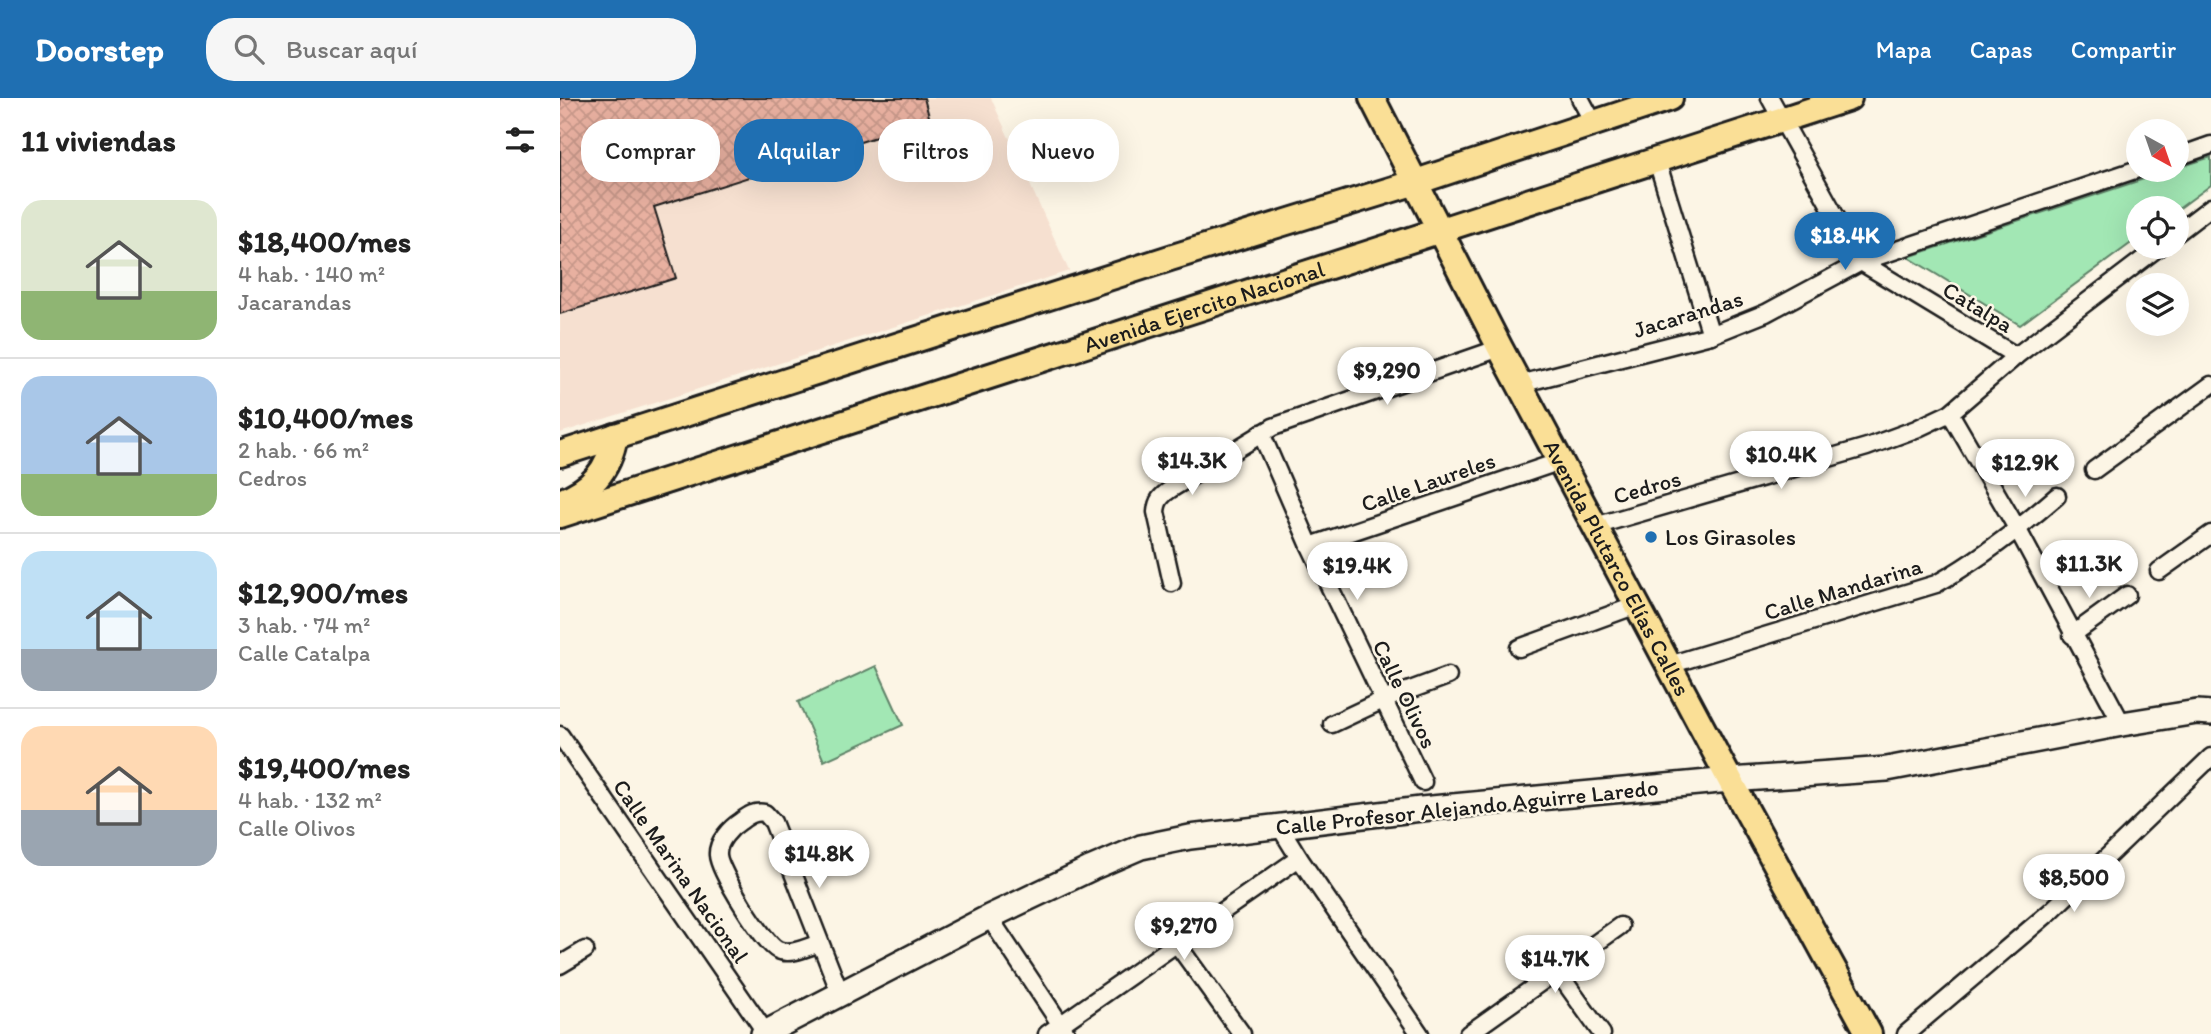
<!DOCTYPE html>
<html lang="es">
<meta charset="utf-8">
<style>
body{margin:0;font-family:Itim,sans-serif;background:#f6f6f6;color:#222;height:100vh;display:flex;flex-direction:column;font-size:26px;white-space:nowrap}
*{box-sizing:border-box;margin:0}
p{font-size:23px;color:#767676}
.icon{flex:none;width:38px;height:38px;fill:none;stroke:currentColor;stroke-width:2;stroke-linecap:round;stroke-linejoin:round}
.map{position:relative;flex:1;overflow:hidden}
.side{display:flex;flex-direction:column;background:#fff;width:560px}
.side>*{flex:none}
.banner{position:absolute;left:21px;top:21px;width:665px;height:63px;display:flex;gap:14px}
.needle{width:46px;rotate:140deg}
.fabs{position:absolute;left:1566px;top:21px;display:grid;gap:14px}
.fabs a{display:grid;place-items:center;width:63px;height:63px;border-radius:50%;background:#fff;box-shadow:0 7px 28px #0002;font-size:35px}
.price{position:absolute;translate:-50% -60px;padding:0 16px;border-radius:24px;background:#fff;color:#222;font-size:23px;line-height:46px;filter:drop-shadow(0 2px 4px #0008)}
.price::after{content:'';position:absolute;left:50%;top:42px;width:21px;height:16px;margin-left:-10px;background:inherit;clip-path:polygon(0 0,100% 0,50% 100%)}
.price.on{background:#1f6fb2;color:#fff}
ul{padding:0;list-style:none}
li{display:flex;align-items:center;gap:21px;height:175px;padding:0 21px}
li+li{border-top:2px solid #e0e0e0}
li span{display:grid;place-items:center;flex:none;width:196px;height:140px;border-radius:21px;color:#555}
li>.icon{margin-inline-start:auto}
span .icon{width:84px;height:84px;fill:#fffc;stroke-width:1}
li b{font-size:30px}
h2{display:flex;justify-content:space-between;align-items:center;height:84px;padding:0 21px;font-size:30px}
.pill{padding:0 24px;border-radius:28px;background:#fff;box-shadow:0 7px 28px #0002;font-size:24px;line-height:63px}
.pill.on{background:#1f6fb2;color:#fff}
header{display:flex;align-items:center;gap:42px;box-sizing:border-box;height:98px;padding:0 35px;background:#1f6fb2;color:#fff}
header strong{font-size:33px}
nav{display:flex;gap:38px;margin-inline-start:auto;font-size:24px}
.search{width:490px;height:63px;background:#f6f6f6;display:flex;align-items:center;gap:18px;box-sizing:border-box;padding:0 24px;border-radius:28px;color:#767676;font-size:26px}
main{display:flex;flex:1;min-height:0}
.map>svg:first-child{display:block}
.built{fill:#f6e0d0}
.park{fill:#a2e7b4;stroke:#5f8268;stroke-width:2}
.building{fill:url(#building-cross-hatch);stroke:#1c1c1c;stroke-width:2}
.lines{fill:none;stroke-linecap:round;stroke-linejoin:round}
.street-casing{stroke:#1c1c1c;stroke-width:21}
.secondary-casing{stroke:#1c1c1c;stroke-width:28}
.primary-casing{stroke:#1c1c1c;stroke-width:30}
.street{stroke:#fcf5e5;stroke-width:16}
.secondary{stroke:#fcf5e5;stroke-width:23}
.primary{stroke:#fadf96;stroke-width:24}
.poi-dot{fill:#1f6fb2;stroke:#fcf5e5;stroke-width:2.5}
.labels{text-anchor:middle;dominant-baseline:central;stroke-width:5;stroke-linejoin:round;paint-order:stroke}
.street-label{font-size:23px;fill:#1c1c1c;stroke:#fcf5e5}
.poi-label{font-size:23px;fill:#1c1c1c;stroke:#fcf5e5;text-anchor:start}
</style>
<header>
<strong>Doorstep</strong>
<div class="search"><svg class="icon" aria-label="search" viewBox="0 0 24 24"><circle cx="10" cy="10" r="6"/><path d="M15 15l6 6"/></svg>Buscar aquí</div>
<nav><a>Mapa</a><a>Capas</a><a>Compartir</a></nav>
</header>
<main>
<section class="side">
<h2>11 viviendas<svg class="icon" aria-label="filters" viewBox="0 0 24 24"><path d="M4 7h16M4 17h16"/><circle cx="9" cy="7" r="2"/><circle cx="15" cy="17" r="2"/></svg></h2>
<ul>
<li><span style="background:linear-gradient(#dfe7d0 65%,#8fb573 0)"><svg class="icon" aria-label="home" viewBox="0 0 24 24"><path d="M3 11l9-7 9 7M6 9v11h12V9"/></svg></span><div><b>$18,400/mes</b><p>4 hab. · 140 m²</p><p>Jacarandas</p></div></li>
<li><span style="background:linear-gradient(#a9c7e8 70%,#8fb573 0)"><svg class="icon" aria-label="home" viewBox="0 0 24 24"><path d="M3 11l9-7 9 7M6 9v11h12V9"/></svg></span><div><b>$10,400/mes</b><p>2 hab. · 66 m²</p><p>Cedros</p></div></li>
<li><span style="background:linear-gradient(#bfe0f5 70%,#9aa5b1 0)"><svg class="icon" aria-label="home" viewBox="0 0 24 24"><path d="M3 11l9-7 9 7M6 9v11h12V9"/></svg></span><div><b>$12,900/mes</b><p>3 hab. · 74 m²</p><p>Calle Catalpa</p></div></li>
<li><span style="background:linear-gradient(#ffd9b3 60%,#9aa5b1 0)"><svg class="icon" aria-label="home" viewBox="0 0 24 24"><path d="M3 11l9-7 9 7M6 9v11h12V9"/></svg></span><div><b>$19,400/mes</b><p>4 hab. · 132 m²</p><p>Calle Olivos</p></div></li>
</ul>
</section>
<div class="map">
<svg width="1651" height="936" viewBox="0 0 1651 936">
<defs>
<pattern id="building-cross-hatch" width="8" height="8" patternUnits="userSpaceOnUse" patternTransform="scale(1.75)"><rect width="8" height="8" fill="#e8b0a0"/><path d="M0 0l8 8M0 8l8-8" fill="none" stroke="#c69789"/></pattern>
</defs>
<rect width="100%" height="100%" fill="#fcf5e5"/>
<filter id="ink" filterUnits="userSpaceOnUse"><feTurbulence type="fractalNoise" baseFrequency=".0143" numOctaves="2"/><feDisplacementMap in="SourceGraphic" scale="14" xChannelSelector="R" yChannelSelector="G"/><feConvolveMatrix kernelMatrix="1 2 1 2 8 2 1 2 1" color-interpolation-filters="sRGB"/></filter>
<g filter="url(#ink)">
<polygon class="built" points="0,0 431,0 509,173 0,335"/>
<g class="park">
<polygon points="1651,59 1651,87 1617,112 1617,110 1578,110 1578,140 1460,227 1348,159 1611,72 1617,72 1617,70"/>
<polygon points="316,568 343,627 264,663 238,604"/>
</g>
<polygon class="building" points="0,0 364,0 370,22 94,109 116,180 0,216"/>
<g class="lines">
<g class="street-casing">
<g id="street">
<polyline points="1020,0 1033,24"/>
<polyline points="1210,0 1301,164 1456,258"/>
<polyline points="1617,59 1651,47"/>
<polyline points="1097,63 1151,237"/>
<polyline points="1617,135 1651,109"/>
<polyline points="960,286 1151,237 1206,215 1301,164 1578,71"/>
<polyline points="1390,315 1458,432 1562,626"/>
<polyline points="701,335 750,448 863,684"/>
<polyline points="1534,372 1651,287"/>
<polyline points="1035,428 1307,349 1356,331 1390,315 1456,258 1599,149"/>
<polyline points="750,448 1001,363"/>
<polyline points="1599,473 1651,436"/>
<path d="M612,485L596,414C597,402 601,398 611,391L713,329L940,250"/>
<polyline points="1512,537 1567,497"/>
<polyline points="959,550 1077,507"/>
<path d="M1109,567L1376,486C1420,461 1459,431 1497,398"/>
<polyline points="772,626 823,602 888,578"/>
<polyline points="0,637 206,935"/>
<polyline points="720,729 739,760 860,936"/>
<polyline points="429,819 507,936"/>
<path d="M260,845C247,849 230,858 218,852C204,846 159,773 158,757C157,744 170,730 181,723C189,717 195,713 205,715L213,724L280,895"/>
<polyline points="617,846 682,936"/>
<polyline points="0,867 25,852"/>
<polyline points="997,873 1042,936"/>
<polyline points="487,936 739,760"/>
<polyline points="908,936 1060,828"/>
<polyline points="1346,936 1491,813 1651,659"/>
</g>
</g>
<g class="secondary-casing">
<polyline id="secondary" points="203,936 429,819 532,770 581,749 630,739 861,711 1170,682 1327,671 1562,626 1637,614 1651,615"/>
</g>
<g class="primary-casing">
<g id="primary">
<path id="s1" d="M812,0L940,250L1170,682L1309,936"/>
<polyline points="0,356 610,160 856,84 1110,0"/>
<path d="M0,404C31,392 49,373 55,338"/>
<path id="s2" d="M0,417L1289,0"/>
</g>
</g>
<use href="#street" class="street"/>
<use href="#secondary" class="secondary"/>
<use href="#primary" class="primary"/>
</g>
</g>
<circle class="poi-dot" cx="1091" cy="439" r="7"/>
<g class="labels">
<g class="street-label">
<text stroke="none"><textPath href="#s2" startOffset="677">Avenida Ejercito Nacional</textPath></text>
<text transform="translate(1418 209) rotate(31)">Catalpa</text>
<text transform="translate(1128 216) rotate(-17)">Jacarandas</text>
<text transform="translate(868 384) rotate(-19)">Calle Laureles</text>
<text transform="translate(1087 389) rotate(-16)">Cedros</text>
<text stroke="none"><textPath href="#s1" startOffset="530">Avenida Plutarco Elías Calles</textPath></text>
<text transform="translate(1283 491) rotate(-17)">Calle Mandarina</text>
<text transform="translate(845 596) rotate(64)">Calle Olivos</text>
<text transform="translate(907 709) rotate(-6)">Calle Profesor Alejando Aguirre Laredo</text>
<text transform="translate(121 773) rotate(55)">Calle Marina Nacional</text>
</g>
<g class="poi-label">
<text x="1105" y="439">Los Girasoles</text>
</g>
</g>
</svg>
<div class="fabs">
<a><svg class="needle" viewBox="-14 -14 28 28"><path d="M0-13l5 13h-10z" fill="#e53935"/><path d="M0 13l5-13h-10z" fill="#767676"/></svg></a>
<a><svg class="icon" aria-label="locate" viewBox="0 0 24 24"><circle cx="12" cy="12" r="6"/><path d="M12 2v4M12 18v4M2 12h4M18 12h4"/></svg></a>
<a><svg class="icon" aria-label="layers" viewBox="0 0 24 24"><path d="M12 4l9 5-9 5-9-5zM3 14l9 5 9-5"/></svg></a>
</div>
<b class="price on" style="left:1285px;top:174px">$18.4K</b>
<b class="price" style="left:827px;top:309px">$9,290</b>
<b class="price" style="left:1221px;top:393px">$10.4K</b>
<b class="price" style="left:632px;top:399px">$14.3K</b>
<b class="price" style="left:1465px;top:401px">$12.9K</b>
<b class="price" style="left:1529px;top:502px">$11.3K</b>
<b class="price" style="left:797px;top:504px">$19.4K</b>
<b class="price" style="left:259px;top:792px">$14.8K</b>
<b class="price" style="left:1514px;top:816px">$8,500</b>
<b class="price" style="left:624px;top:864px">$9,270</b>
<b class="price" style="left:995px;top:897px">$14.7K</b>
<div class="banner">
<a class="pill">Comprar</a>
<a class="pill on">Alquilar</a>
<a class="pill">Filtros</a>
<a class="pill">Nuevo</a>
</div>
</div>
</main>
